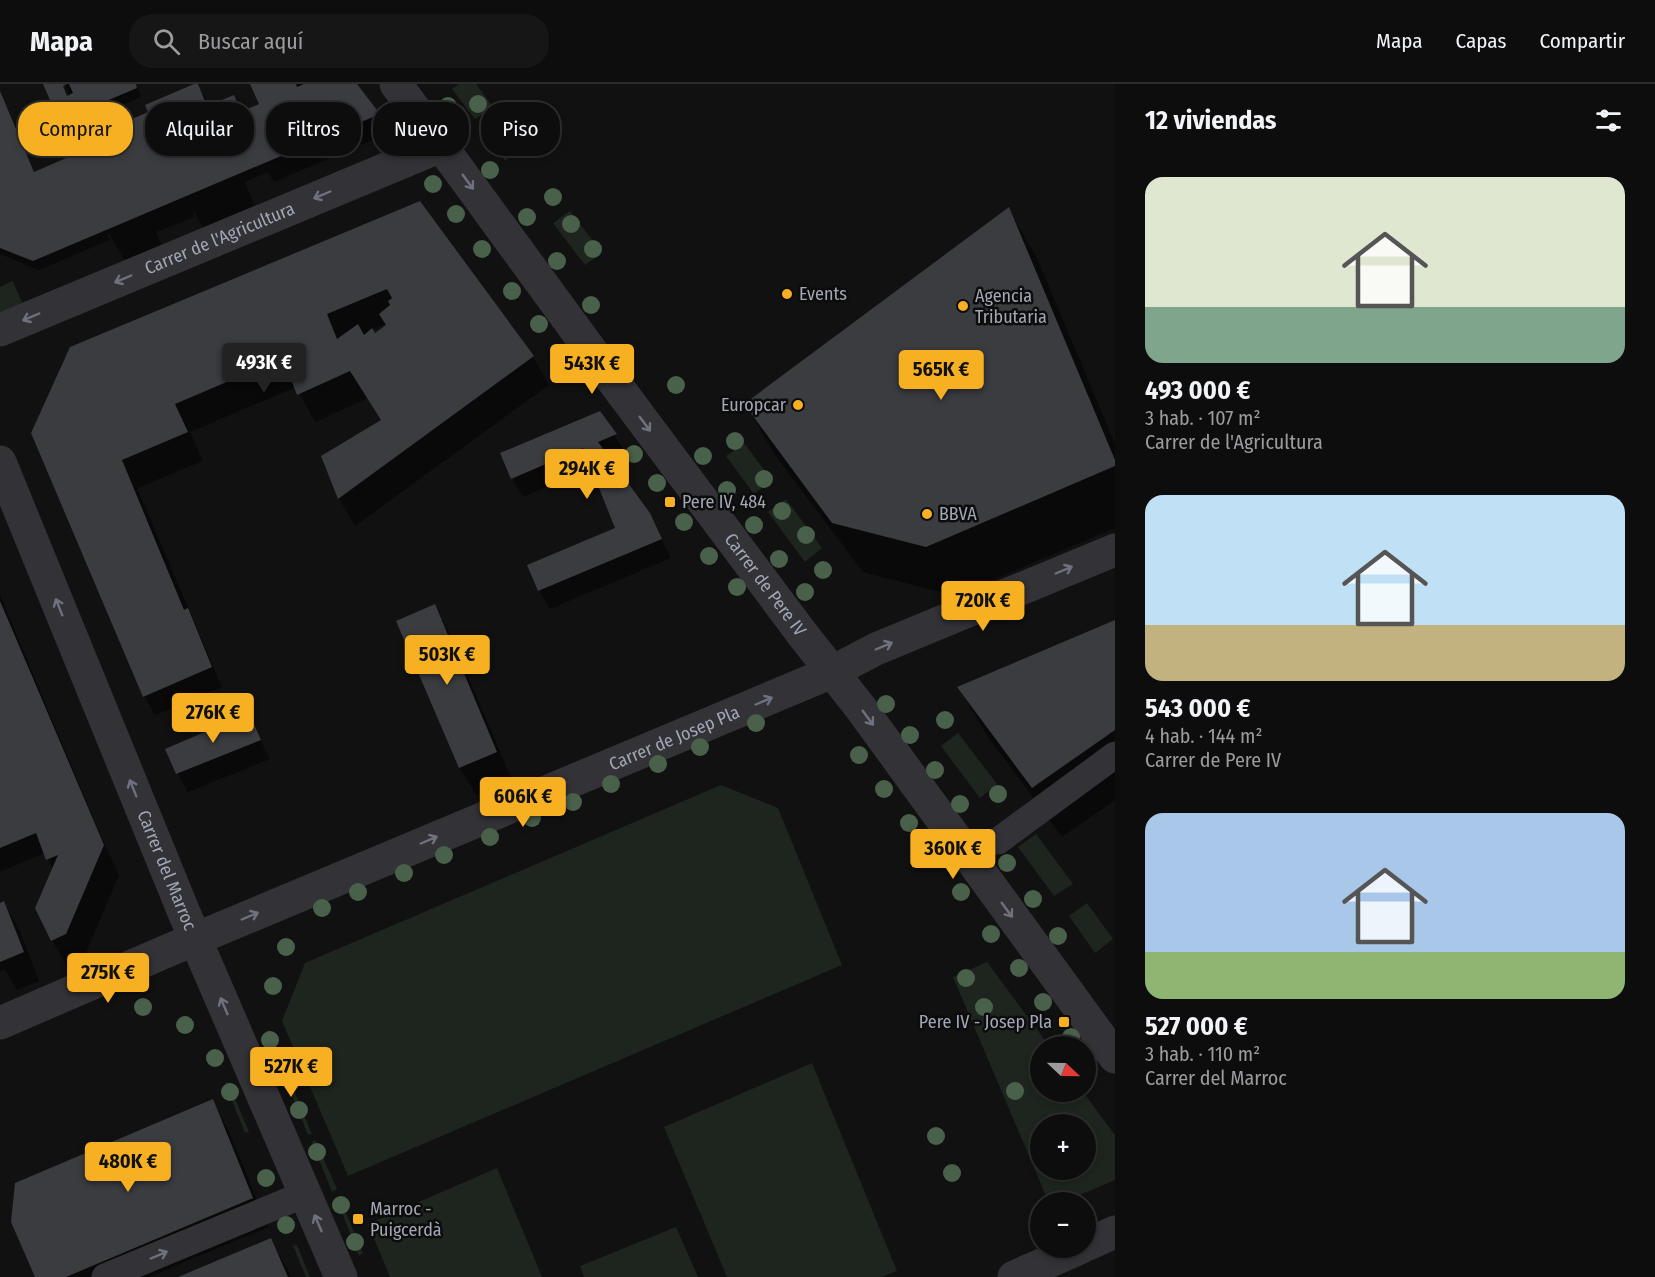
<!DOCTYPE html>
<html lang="es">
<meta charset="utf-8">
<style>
body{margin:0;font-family:"Fira Sans Condensed",sans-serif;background:#161617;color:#f1f3f6;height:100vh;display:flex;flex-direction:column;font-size:22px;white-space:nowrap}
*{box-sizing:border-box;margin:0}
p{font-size:20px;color:#9a9c9e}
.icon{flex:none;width:33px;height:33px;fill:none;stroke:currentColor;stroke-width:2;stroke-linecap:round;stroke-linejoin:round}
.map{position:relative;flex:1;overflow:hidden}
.side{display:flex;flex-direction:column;background:#0d0d0e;width:540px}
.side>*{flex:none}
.guide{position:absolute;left:18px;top:18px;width:570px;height:54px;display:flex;gap:12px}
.needle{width:39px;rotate:112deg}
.tools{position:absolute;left:1030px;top:952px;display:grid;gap:12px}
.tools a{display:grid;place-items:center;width:66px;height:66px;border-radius:50%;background:#0d0d0e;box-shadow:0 3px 9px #0003,0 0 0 2px #2d2d2e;font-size:30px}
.price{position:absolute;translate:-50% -51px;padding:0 14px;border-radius:6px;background:#f8b023;color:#111;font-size:20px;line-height:39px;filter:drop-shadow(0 2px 3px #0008)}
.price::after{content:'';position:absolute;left:50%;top:36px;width:18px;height:14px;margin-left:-9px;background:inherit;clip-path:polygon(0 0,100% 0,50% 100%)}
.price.selected{background:#222;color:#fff}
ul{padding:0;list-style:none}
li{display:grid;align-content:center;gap:12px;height:318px;padding:0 30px}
li span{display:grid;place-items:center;height:186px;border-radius:18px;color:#555}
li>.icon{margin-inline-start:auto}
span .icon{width:108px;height:108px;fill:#fffc;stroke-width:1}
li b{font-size:26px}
h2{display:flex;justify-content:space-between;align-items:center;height:72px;padding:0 30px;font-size:26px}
.tag{padding:0 21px;border-radius:24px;background:#0d0d0e;box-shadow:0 3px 9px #0003,0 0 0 2px #2d2d2e;font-size:21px;line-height:54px}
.tag.selected{background:#f8b023;color:#111}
header{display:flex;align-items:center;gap:36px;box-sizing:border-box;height:84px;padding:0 30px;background:#0d0d0e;border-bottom:2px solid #2d2d2e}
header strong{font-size:28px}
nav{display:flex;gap:33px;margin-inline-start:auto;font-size:21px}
.search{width:420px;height:54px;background:#161617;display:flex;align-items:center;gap:15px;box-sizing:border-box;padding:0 21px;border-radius:24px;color:#9a9c9e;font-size:22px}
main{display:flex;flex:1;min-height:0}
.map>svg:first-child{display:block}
.green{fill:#1d251e;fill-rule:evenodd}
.shadow{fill:#0007;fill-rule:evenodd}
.building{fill:#3a3c40;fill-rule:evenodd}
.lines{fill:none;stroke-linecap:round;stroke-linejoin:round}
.pedestrian{stroke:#323237;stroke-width:27}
.minor{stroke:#323237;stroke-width:33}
.tertiary{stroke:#323237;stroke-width:33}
.tree{fill:#49604b}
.oneway{stroke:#6f727c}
.poi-dot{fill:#f8b023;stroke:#0c0c0d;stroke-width:2}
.labels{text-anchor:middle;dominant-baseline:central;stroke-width:5;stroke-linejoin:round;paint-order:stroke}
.street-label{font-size:18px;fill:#a1a7b4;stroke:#0c0c0d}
.poi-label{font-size:18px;fill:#a1a7b4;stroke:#0c0c0d;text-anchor:start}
</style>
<header>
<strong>Mapa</strong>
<div class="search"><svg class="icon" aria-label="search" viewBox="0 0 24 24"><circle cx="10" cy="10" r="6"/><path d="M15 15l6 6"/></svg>Buscar aquí</div>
<nav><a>Mapa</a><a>Capas</a><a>Compartir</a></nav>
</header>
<main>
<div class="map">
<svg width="1115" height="1193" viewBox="0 0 1115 1193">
<rect width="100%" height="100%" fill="#111112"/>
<g class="green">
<polygon points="459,0 476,0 493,23 475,35 452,5"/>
<polygon points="506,40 523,62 505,77 488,53"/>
<polygon points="570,127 602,169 585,181 553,139"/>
<polygon points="13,197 22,219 0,228 0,203"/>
<polygon points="744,359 772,396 754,410 726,372"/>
<polygon points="786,415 822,464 805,478 768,428"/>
<polygon points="958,649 997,700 980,714 941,662"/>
<polygon points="721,701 778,724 842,881 348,1092 282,937 305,879"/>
<polygon points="1036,750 1073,800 1054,812 1018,763"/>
<polygon points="1087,819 1113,855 1095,869 1069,832"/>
<path d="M987,878L1050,963H1041V1008H1083L1115,1051V1096L1061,1119H1049L953,893ZM1041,1041H1086V1086H1041Z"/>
<polygon points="269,946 312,1050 308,1051 266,948"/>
<polygon points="812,979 897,1187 882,1193 727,1193 664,1043"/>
<polygon points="228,998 249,1048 245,1049 225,999"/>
<polygon points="315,1056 337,1105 332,1108 312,1058"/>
<polygon points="497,1084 542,1193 390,1193 368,1140"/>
<polygon points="340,1115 363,1169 359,1172 337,1116"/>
<polygon points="676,1143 698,1193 584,1193 580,1182"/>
<polygon points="297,1161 310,1193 306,1193 293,1162"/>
</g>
<g class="shadow">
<polygon points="45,0 60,0 68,13 71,13 64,0 136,0 141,13 66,45"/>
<polygon points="197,0 210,23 241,29 260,21 252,0 356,0 379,31 389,49 274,98 268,88 245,98 263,142 214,162 193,126 194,133 156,148 164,167 128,182 109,149 107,150 110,156 39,186 0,170 0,10 35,89 73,73"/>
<path d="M420,119L533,273L549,301L355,442L339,414L382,337L368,314L315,338L296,303L190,348L203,377L137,404L222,603L155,631L144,612L32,349ZM389,239L375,251L372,246Z"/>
<polygon points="1008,125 1037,174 1115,360 1115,444 955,512 863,488 775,371 746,321"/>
<polygon points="599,328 626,369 609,377 648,430 671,474 550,525 539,506 529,482 617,444 593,383 523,413 512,394"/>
<polygon points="0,511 99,748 119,791 82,878 68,884 52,856 53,785 45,769 0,788"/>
<polygon points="434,522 450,550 512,696 477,712 460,684 398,537"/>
<polygon points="1115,538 1115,716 1062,753 988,653 959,604"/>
<polygon points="248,631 270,675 188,708 177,689"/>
<polygon points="4,819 20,847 39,897 17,906 5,885 0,887 0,821"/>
<polygon points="212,1017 228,1045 268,1143 149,1193 37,1193"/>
<polygon points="270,1156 292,1193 182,1193"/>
</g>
<g class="building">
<polygon points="43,0 67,0 63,2 67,12 73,9 69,0 136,0 137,4 59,37"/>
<path d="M194,0H198L207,22L234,11L241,28L259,20L250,0H296L297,3L304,0H357L380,30L33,177L0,164V7L34,88L73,71L70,62L148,28L145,21ZM223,44L227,55L221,57L217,47Z"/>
<path d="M420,117L534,272L338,415L321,372L381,336L350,287L297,311L283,274L175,320L188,348L122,376L184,526L188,524L212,583L143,613L31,349L70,263ZM387,205L392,214L388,217L390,221L379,230L386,241L375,249L372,244L364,251L358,240L337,255L327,230Z"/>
<polygon points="1009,123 1115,376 1115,382 926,463 832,439 744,320"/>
<polygon points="600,327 617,350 598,358 650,429 662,455 538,507 527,481 615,444 583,364 511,395 500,369"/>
<polygon points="0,517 104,761 66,850 51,857 35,824 58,771 46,776 36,749 0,764"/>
<polygon points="435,520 497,668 459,684 396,537"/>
<polygon points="1115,536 1115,646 1032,704 957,603"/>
<polygon points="249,629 261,656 176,690 165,665"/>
<polygon points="4,817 24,868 0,878 0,819"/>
<polygon points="213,1015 253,1114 66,1193 35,1193 11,1138 15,1099"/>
<polygon points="271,1154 288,1193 178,1193"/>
</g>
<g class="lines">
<g class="pedestrian">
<polyline points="998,757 1115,671"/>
<polyline points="105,1193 305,1110"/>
</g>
<g class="minor">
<path id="s1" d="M396,0L608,290L803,551L860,623L1115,973"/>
<path id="s2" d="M0,246L441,62"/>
<path id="s3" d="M0,378L185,831L341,1193"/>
<polyline points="1086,1161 1115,1148"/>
<polyline points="1014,1193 1080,1164"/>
</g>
<path class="tertiary" id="s4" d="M0,939L167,867L832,588L876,565L1115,466"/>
</g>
<g class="tree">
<circle cx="478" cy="20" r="9"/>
<circle cx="448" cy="22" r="9"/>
<circle cx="505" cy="49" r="9"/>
<circle cx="490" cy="86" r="9"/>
<circle cx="433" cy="100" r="9"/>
<circle cx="553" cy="113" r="9"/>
<circle cx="456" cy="130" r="9"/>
<circle cx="527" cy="133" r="9"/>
<circle cx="571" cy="140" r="9"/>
<circle cx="482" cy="165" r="9"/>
<circle cx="593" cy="165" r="9"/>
<circle cx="557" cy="177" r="9"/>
<circle cx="512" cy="207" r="9"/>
<circle cx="591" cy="221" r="9"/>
<circle cx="539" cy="240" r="9"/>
<circle cx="676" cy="301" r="9"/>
<circle cx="735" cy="357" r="9"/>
<circle cx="634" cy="370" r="9"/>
<circle cx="703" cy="372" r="9"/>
<circle cx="764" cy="395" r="9"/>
<circle cx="657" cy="399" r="9"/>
<circle cx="727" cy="406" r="9"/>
<circle cx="782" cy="427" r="9"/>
<circle cx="684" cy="438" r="9"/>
<circle cx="754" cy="441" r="9"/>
<circle cx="806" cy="451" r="9"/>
<circle cx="709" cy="472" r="9"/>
<circle cx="779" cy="475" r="9"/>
<circle cx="823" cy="486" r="9"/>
<circle cx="737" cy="503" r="9"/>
<circle cx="805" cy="508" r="9"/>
<circle cx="886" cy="620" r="9"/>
<circle cx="945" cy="636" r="9"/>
<circle cx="756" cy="639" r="9"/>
<circle cx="910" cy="651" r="9"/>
<circle cx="700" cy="663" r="9"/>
<circle cx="859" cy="671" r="9"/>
<circle cx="658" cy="680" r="9"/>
<circle cx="935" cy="686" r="9"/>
<circle cx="611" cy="700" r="9"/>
<circle cx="884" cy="705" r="9"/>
<circle cx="998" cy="710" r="9"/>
<circle cx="573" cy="718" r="9"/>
<circle cx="960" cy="720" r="9"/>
<circle cx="532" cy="734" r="9"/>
<circle cx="909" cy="739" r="9"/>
<circle cx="490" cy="753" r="9"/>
<circle cx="444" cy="771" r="9"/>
<circle cx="933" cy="772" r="9"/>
<circle cx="1007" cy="779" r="9"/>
<circle cx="404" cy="789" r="9"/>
<circle cx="358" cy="808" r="9"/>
<circle cx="961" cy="808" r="9"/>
<circle cx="1033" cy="815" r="9"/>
<circle cx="322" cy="824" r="9"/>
<circle cx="991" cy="850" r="9"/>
<circle cx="1058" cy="852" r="9"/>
<circle cx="286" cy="863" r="9"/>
<circle cx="1019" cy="884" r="9"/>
<circle cx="966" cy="894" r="9"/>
<circle cx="273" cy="902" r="9"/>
<circle cx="1043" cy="918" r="9"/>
<circle cx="143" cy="923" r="9"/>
<circle cx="984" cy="923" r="9"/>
<circle cx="185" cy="941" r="9"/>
<circle cx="1071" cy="953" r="9"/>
<circle cx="270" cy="956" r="9"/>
<circle cx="215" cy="974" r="9"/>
<circle cx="284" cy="988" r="9"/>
<circle cx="1015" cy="1007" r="9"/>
<circle cx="230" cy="1008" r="9"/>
<circle cx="299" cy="1026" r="9"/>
<circle cx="936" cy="1052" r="9"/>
<circle cx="317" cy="1068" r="9"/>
<circle cx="952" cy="1089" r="9"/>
<circle cx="266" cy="1094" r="9"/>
<circle cx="341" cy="1121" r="9"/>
<circle cx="286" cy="1141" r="9"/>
<circle cx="355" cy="1158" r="9"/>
</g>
<defs><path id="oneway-shaft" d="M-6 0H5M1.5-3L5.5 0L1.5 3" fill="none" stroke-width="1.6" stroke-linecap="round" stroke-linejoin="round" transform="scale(1.5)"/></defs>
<g class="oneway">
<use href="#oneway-shaft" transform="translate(468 98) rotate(54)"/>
<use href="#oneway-shaft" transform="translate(322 111) rotate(157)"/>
<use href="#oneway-shaft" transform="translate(123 195) rotate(157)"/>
<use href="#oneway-shaft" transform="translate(31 233) rotate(157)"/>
<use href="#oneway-shaft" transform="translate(645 340) rotate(53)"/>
<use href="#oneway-shaft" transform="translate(1064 486) rotate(-23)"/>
<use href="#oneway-shaft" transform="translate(59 523) rotate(-112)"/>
<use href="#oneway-shaft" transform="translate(884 562) rotate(-23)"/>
<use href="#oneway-shaft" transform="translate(764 617) rotate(-23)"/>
<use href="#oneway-shaft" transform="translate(868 634) rotate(54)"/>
<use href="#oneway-shaft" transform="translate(133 704) rotate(-112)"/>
<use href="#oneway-shaft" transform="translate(429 756) rotate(-23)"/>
<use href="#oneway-shaft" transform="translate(1007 826) rotate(54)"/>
<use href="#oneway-shaft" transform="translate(250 832) rotate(-23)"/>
<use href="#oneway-shaft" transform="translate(224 922) rotate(-113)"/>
<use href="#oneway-shaft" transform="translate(318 1139) rotate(-113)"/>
<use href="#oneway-shaft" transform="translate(159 1171) rotate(-23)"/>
</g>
<g class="poi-dot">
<circle cx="787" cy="210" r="6"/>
<circle cx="963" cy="222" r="6"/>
<circle cx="798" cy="321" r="6"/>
<rect x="664" y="412" width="12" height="12" rx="3"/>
<circle cx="927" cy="430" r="6"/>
<rect x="1058" y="932" width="12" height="12" rx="3"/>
<rect x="352" y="1129" width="12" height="12" rx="3"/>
</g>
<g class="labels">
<g class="street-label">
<text stroke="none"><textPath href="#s2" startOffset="238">Carrer de l'Agricultura</textPath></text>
<text stroke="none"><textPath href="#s1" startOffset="622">Carrer de Pere IV</textPath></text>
<text stroke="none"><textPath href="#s4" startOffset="732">Carrer de Josep Pla</textPath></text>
<text stroke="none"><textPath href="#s3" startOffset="441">Carrer del Marroc</textPath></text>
</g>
<g class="poi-label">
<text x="799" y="210">Events</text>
<text x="975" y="212">Agencia<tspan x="975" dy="21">Tributaria</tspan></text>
<text x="786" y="321" text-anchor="end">Europcar</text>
<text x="682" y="418">Pere IV, 484</text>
<text x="939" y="430">BBVA</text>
<text x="1052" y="938" text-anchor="end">Pere IV - Josep Pla</text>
<text x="370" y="1125">Marroc -<tspan x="370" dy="21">Puigcerdà</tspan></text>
</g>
</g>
</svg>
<div class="tools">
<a><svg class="needle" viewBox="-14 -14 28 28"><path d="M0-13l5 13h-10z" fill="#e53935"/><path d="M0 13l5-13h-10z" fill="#9a9c9e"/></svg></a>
<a>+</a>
<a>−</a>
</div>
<b class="price selected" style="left:264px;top:310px">493K €</b>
<b class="price" style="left:592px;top:311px">543K €</b>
<b class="price" style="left:941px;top:317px">565K €</b>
<b class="price" style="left:587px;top:416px">294K €</b>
<b class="price" style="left:983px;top:548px">720K €</b>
<b class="price" style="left:447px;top:602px">503K €</b>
<b class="price" style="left:213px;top:660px">276K €</b>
<b class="price" style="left:523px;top:744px">606K €</b>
<b class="price" style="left:953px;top:796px">360K €</b>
<b class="price" style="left:108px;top:920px">275K €</b>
<b class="price" style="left:291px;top:1014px">527K €</b>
<b class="price" style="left:128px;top:1109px">480K €</b>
<div class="guide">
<a class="tag selected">Comprar</a>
<a class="tag">Alquilar</a>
<a class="tag">Filtros</a>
<a class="tag">Nuevo</a>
<a class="tag">Piso</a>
</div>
</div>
<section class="side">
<h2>12 viviendas<svg class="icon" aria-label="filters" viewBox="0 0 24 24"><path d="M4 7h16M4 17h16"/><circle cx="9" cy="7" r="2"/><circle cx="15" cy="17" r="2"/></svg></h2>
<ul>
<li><span style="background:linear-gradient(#dfe7d0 70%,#7fa58c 0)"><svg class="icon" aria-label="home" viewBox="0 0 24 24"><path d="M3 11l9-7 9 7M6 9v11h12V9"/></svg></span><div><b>493 000 €</b><p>3 hab. · 107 m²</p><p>Carrer de l'Agricultura</p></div></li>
<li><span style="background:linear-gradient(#bfe0f5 70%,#c2b280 0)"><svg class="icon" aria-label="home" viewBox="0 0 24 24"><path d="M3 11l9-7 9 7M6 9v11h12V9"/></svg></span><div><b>543 000 €</b><p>4 hab. · 144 m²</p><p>Carrer de Pere IV</p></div></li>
<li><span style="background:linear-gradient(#a9c7e8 75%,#8fb573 0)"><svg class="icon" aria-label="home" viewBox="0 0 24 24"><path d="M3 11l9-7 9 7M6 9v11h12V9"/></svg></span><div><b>527 000 €</b><p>3 hab. · 110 m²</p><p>Carrer del Marroc</p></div></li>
</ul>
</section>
</main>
